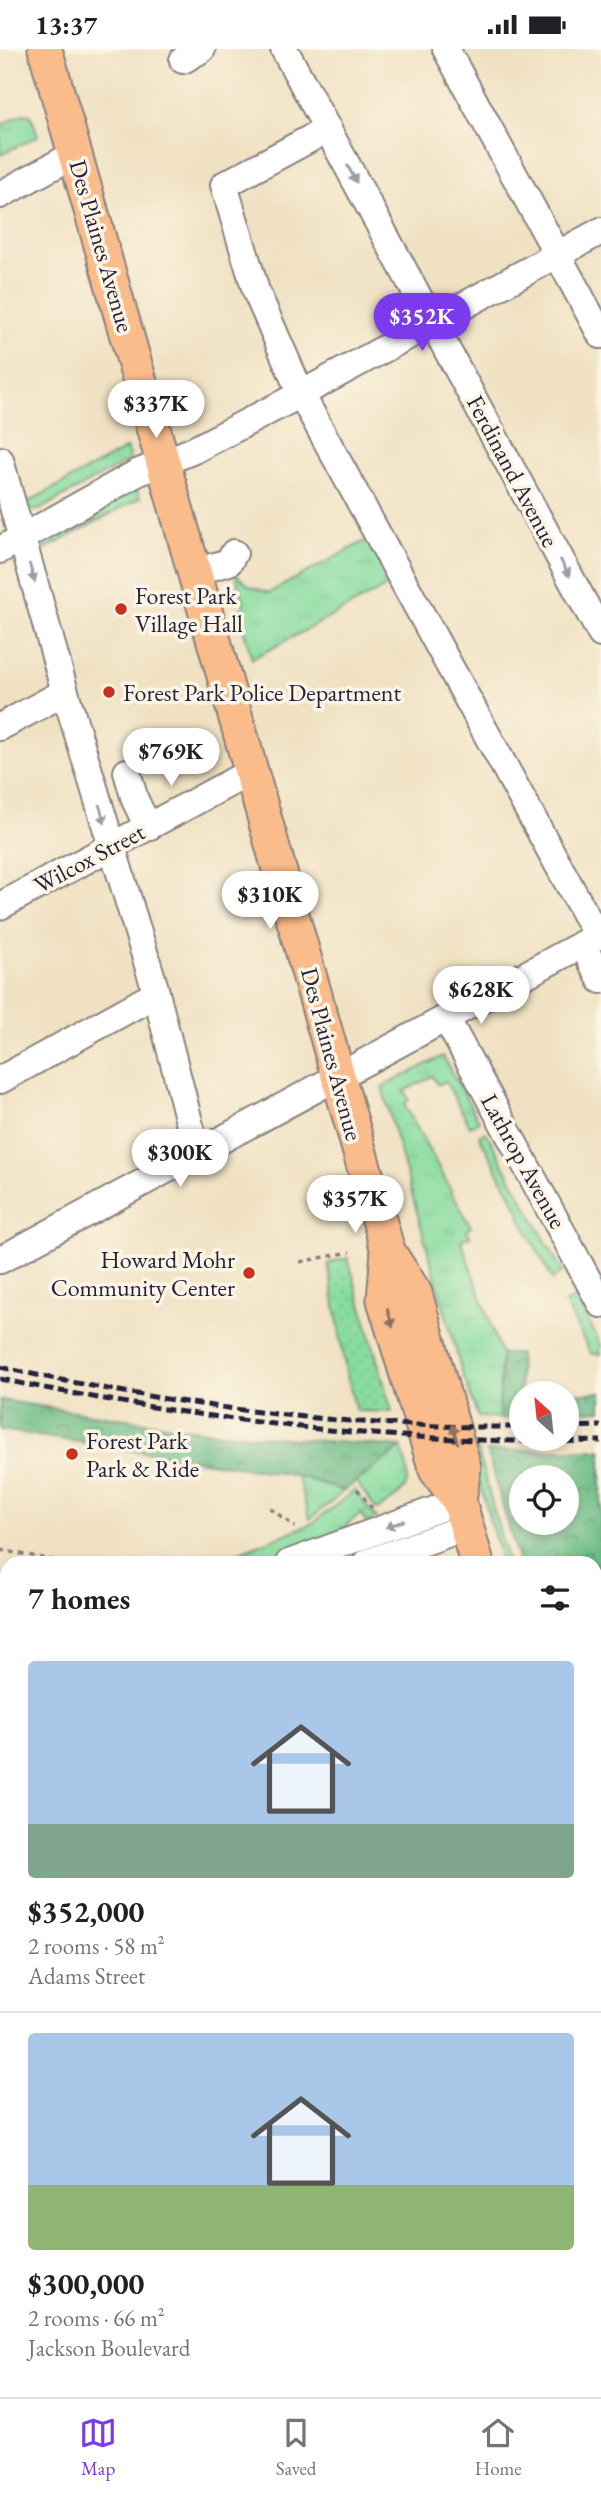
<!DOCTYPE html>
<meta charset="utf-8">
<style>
body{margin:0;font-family:"EB Garamond",serif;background:#f2f2f2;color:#202124;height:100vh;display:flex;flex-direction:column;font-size:26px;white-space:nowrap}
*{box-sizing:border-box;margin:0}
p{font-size:23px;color:#757577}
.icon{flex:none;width:38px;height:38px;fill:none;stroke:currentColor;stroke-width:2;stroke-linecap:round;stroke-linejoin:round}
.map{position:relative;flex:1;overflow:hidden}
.details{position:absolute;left:0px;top:1507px;width:602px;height:842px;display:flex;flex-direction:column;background:#fff;border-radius:21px 21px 0 0;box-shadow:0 4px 10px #0003}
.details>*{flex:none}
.needle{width:46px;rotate:333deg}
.fabs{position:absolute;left:509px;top:1332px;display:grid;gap:14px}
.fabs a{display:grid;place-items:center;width:70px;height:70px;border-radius:50%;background:#fff;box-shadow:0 4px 10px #0003;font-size:35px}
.price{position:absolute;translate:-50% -60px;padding:0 16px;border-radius:24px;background:#fff;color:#222;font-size:23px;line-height:46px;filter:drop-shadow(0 2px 4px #0008)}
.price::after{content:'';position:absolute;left:50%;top:42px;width:21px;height:16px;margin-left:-10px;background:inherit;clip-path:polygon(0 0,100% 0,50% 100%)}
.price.on{background:#7c3aed;color:#fff}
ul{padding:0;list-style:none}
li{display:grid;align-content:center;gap:14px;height:371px;padding:0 28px}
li+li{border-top:2px solid #e0e0e0}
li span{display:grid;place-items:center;height:217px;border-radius:7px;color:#555}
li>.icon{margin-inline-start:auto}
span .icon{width:126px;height:126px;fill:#fffc;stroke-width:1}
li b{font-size:30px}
h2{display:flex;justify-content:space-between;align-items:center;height:84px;padding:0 28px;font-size:30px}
.status{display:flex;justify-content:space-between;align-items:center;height:49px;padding:0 35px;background:#fff;direction:ltr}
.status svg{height:19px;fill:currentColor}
.tab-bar{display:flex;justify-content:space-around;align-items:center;height:98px;border-top:2px solid #e0e0e0;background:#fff;font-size:19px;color:#757577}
.tab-bar a{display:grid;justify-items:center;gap:4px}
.tab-bar .on{color:#7c3aed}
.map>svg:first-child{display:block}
.grass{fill:url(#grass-tufts);stroke:#547f6d;stroke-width:2}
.forest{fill:url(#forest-crowns);stroke:#486f60;stroke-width:2;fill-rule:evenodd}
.garden{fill:url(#garden-dots);stroke:#547f6d;stroke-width:2}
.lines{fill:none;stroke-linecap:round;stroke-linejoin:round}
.minor-casing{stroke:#89827e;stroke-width:30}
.major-casing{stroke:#89827e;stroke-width:37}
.highway-casing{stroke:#89827e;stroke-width:42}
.path{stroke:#89827e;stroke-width:3.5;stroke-dasharray:5 5;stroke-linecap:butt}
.minor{stroke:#fff;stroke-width:26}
.major{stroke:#fabc8b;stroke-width:33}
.highway{stroke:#fabc8b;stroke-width:38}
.rail{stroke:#22223b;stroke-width:5;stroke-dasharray:10 5;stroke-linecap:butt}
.oneway{fill:#9c9ca7}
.oneway2{fill:#8e6f63}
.poi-dot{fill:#c8321e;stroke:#fcf5e5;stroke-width:2.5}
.labels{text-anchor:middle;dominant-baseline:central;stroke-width:7;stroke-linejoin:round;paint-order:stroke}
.street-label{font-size:24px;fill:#22223b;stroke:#fcf5e5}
.poi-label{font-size:24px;fill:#22223b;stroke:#fcf5e5;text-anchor:start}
</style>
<div class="status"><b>13:37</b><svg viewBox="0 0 49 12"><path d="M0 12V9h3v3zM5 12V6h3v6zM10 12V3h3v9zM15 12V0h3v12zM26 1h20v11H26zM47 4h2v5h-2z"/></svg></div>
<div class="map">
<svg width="601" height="2348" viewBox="0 0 601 2348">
<defs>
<pattern id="grass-tufts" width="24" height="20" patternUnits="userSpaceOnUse" patternTransform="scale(1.75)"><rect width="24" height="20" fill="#87dc9f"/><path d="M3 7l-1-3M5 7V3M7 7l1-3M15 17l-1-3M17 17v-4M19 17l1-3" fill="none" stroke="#74bc8a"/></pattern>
<pattern id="forest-crowns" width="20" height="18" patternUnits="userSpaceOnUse" patternTransform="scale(1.75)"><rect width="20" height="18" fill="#6dbc86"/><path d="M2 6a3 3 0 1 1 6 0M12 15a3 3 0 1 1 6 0" fill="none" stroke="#59986f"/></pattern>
<pattern id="garden-dots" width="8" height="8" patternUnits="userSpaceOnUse" patternTransform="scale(1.75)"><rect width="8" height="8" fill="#87dc9f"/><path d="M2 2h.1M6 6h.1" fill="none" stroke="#74bc8a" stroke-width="1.8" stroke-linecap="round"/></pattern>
</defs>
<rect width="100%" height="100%" fill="#fcf5e5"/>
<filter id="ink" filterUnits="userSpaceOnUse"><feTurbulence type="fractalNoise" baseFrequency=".0143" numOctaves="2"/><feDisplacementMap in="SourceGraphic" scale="14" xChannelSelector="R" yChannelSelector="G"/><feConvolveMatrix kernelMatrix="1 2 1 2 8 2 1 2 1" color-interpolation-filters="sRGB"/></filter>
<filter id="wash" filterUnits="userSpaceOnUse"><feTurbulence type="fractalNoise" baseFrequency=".00686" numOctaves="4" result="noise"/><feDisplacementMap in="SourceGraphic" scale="28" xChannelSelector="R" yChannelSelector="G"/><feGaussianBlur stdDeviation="1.57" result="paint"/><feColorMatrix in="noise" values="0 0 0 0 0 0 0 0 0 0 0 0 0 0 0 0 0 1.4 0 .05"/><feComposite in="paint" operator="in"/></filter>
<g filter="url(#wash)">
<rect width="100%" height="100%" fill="#f0e1c2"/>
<g class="grass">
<polygon points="22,65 31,66 38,87 0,106 0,77"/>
<polygon points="127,399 130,411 39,461 29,461 23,456"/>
<polygon points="137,441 140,449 36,505 35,500 39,492 128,444"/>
<polygon points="370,489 393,534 252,610 238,561 245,558 235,524 249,537 269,544"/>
<polygon points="443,1007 479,1072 470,1077 445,1032 438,1036 432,1027 405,1042 409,1051 404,1055 471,1178 467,1181 470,1187 461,1191 501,1305 499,1369 478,1368 462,1323 382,1038"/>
<polygon points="486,1083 562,1222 553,1231 519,1167 521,1165 479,1087"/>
<polygon points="576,1248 601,1296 601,1305 591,1305 565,1254"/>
<path d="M401,1398C413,1436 411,1439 377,1461L356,1433Z"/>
<polygon points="470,1401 478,1402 508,1514 502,1514"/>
<polygon points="297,1427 299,1427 344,1442 310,1470"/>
<polygon points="355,1441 376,1469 366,1474 361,1465 347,1475 348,1481 286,1506 252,1508 237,1514 213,1514 313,1474"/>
<polygon points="595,2027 601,2047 601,2102 595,2081"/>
<polygon points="7,2314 7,2342 44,2342 38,2348 0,2348 0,2322"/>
</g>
<g class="forest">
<polygon points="501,1305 519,1305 521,1365 513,1366 513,1370 499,1369"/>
<polygon points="601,1343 601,1361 567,1363 567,1345"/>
<polygon points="0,1351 211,1383 401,1398 344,1442 299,1427 0,1381"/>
<path d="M601,1401V1547H595V1514H519L487,1402ZM522,1428H567V1474H522Z"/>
<polygon points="595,1596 601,1597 601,1743 595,1749"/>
</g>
<polygon class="garden" points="348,1209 392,1363 356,1362 346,1322 328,1214"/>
</g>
<g filter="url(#ink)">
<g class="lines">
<g class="minor-casing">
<g id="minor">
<polyline points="284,0 601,585"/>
<polyline points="446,0 601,286"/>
<polyline points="183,11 202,0"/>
<polyline points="328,80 224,136 256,242 301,345 597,887"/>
<polyline points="0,146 75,105"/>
<polyline points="0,411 65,643 154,936 197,1104"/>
<polyline points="0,501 137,424 194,401 301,345 601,182"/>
<polyline points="195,523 229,513 234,504"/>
<polyline points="0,678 65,643"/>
<polyline points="127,723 135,751 148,778"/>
<polyline points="0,857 252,722"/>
<polyline points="582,895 601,931"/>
<polyline points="446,969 601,1255"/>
<polyline points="0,1031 156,945"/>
<polyline points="0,1211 601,885"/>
<polyline points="289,1514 459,1452"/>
<polyline points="366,1514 466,1478"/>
<polyline points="0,1608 5,1617"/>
<polyline points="0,1699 7,1695"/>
<polyline points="0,1830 7,1828"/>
<polyline points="595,2006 601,2004"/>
<polyline points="0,2089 7,2083"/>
</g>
</g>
<g class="major-casing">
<g id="major">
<polyline points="45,0 388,1202 415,1244 464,1418 459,1452"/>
<polyline points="388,1202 384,1251 436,1421 459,1452 477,1514"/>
<polyline points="595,1929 601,1950"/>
</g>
</g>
<g class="highway-casing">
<g id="highway">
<polyline points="595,1794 601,1787"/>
<polyline points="595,1872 601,1865"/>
<polyline points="595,2306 601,2303"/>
<polyline points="56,2348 62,2342"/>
<polyline points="92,2348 98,2342"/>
<polyline points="162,2348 169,2342"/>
<polyline points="510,2348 523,2342"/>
</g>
</g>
<g class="path">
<polyline points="300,1213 350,1203"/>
<polyline points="357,1440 372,1459"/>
<polyline points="270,1459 295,1478"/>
<polyline points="0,1501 70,1514"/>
<polyline points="0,1565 7,1584"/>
<polyline points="0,1654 7,1659"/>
<polyline points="595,1657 601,1648"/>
</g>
<use href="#minor" class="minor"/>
<use href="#major" class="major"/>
<use href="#highway" class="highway"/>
<g class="rail">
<path d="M0,1318C170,1356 347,1380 522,1378"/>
<path d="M0,1330C198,1371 399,1396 601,1392"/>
<polyline points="567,1378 601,1377"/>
<polyline points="595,1564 601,1564"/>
<polyline points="595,1577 601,1577"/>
</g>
</g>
<defs><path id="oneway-solid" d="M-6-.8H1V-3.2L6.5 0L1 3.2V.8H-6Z" transform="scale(1.75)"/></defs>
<g class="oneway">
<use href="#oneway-solid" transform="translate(352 125) rotate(62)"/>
<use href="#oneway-solid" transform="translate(565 519) rotate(62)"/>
<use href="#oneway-solid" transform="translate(32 524) rotate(74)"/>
<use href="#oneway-solid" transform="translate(102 765) rotate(73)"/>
<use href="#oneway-solid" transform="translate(395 1475) rotate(160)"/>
</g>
<g class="oneway2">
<use href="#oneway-solid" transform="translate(390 1269) rotate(73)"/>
<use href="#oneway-solid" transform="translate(455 1385) rotate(-106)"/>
</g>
</g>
<g class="poi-dot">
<circle cx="121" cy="560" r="7"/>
<circle cx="109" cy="643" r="7"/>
<circle cx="249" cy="1224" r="7"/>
<circle cx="72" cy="1405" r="7"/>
</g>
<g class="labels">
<g class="street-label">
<text transform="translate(102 197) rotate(74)">Des Plaines Avenue</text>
<text transform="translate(513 422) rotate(62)">Ferdinand Avenue</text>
<text transform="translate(89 809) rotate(-28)">Wilcox Street</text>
<text transform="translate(332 1005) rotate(75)">Des Plaines Avenue</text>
<text transform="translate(524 1112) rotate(61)">Lathrop Avenue</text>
</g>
<g class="poi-label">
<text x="135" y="546">Forest Park<tspan x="135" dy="28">Village Hall</tspan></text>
<text x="123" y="643">Forest Park Police Department</text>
<text x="235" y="1210" text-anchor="end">Howard Mohr<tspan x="235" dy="28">Community Center</tspan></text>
<text x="86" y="1391">Forest Park<tspan x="86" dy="28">Park &amp; Ride</tspan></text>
</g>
</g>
</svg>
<div class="fabs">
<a><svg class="needle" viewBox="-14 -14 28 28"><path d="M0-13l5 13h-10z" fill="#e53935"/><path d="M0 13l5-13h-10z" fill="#757577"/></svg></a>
<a><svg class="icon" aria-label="locate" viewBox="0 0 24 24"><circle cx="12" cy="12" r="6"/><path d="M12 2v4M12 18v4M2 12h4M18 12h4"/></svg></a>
</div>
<b class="price on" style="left:422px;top:304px">$352K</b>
<b class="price" style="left:156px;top:391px">$337K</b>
<b class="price" style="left:171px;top:739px">$769K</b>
<b class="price" style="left:270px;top:882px">$310K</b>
<b class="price" style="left:481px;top:977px">$628K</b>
<b class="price" style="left:180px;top:1140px">$300K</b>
<b class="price" style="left:355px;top:1186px">$357K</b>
<section class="details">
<h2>7 homes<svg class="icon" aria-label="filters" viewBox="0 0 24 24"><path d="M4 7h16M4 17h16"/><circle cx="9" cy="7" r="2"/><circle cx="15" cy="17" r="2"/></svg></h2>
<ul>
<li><span style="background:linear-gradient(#a9c7e8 75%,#7fa58c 0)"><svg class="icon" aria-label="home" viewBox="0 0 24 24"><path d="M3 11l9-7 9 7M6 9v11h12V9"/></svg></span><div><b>$352,000</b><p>2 rooms · 58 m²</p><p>Adams Street</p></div></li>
<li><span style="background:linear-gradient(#a9c7e8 70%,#8fb573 0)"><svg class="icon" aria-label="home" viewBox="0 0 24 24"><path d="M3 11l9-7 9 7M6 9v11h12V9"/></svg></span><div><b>$300,000</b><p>2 rooms · 66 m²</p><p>Jackson Boulevard</p></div></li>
</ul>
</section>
</div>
<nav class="tab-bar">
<a class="on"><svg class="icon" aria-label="map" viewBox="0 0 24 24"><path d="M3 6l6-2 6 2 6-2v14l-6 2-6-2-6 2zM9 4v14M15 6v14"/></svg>Map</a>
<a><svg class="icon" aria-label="saved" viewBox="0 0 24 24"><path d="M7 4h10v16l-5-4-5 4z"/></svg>Saved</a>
<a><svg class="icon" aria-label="home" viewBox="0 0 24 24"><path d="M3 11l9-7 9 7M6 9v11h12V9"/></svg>Home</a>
</nav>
